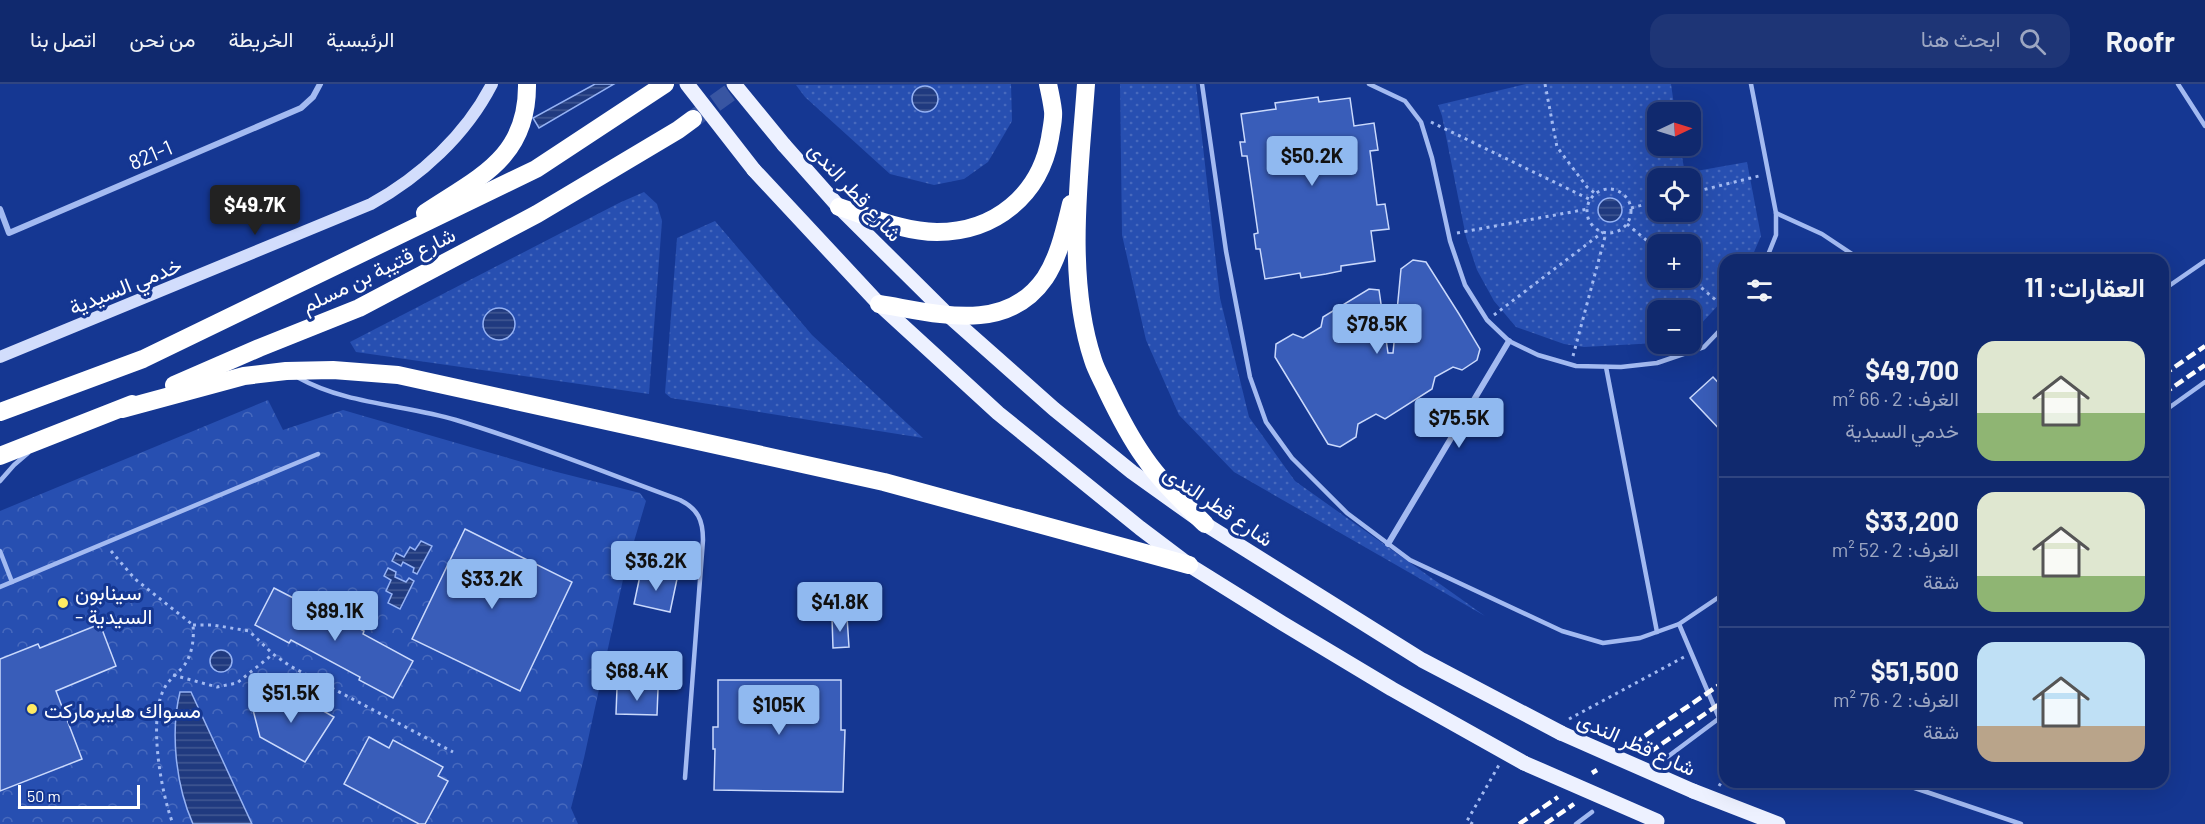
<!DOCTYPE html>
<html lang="ar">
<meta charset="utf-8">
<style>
body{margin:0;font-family:Barlow,Vazirmatn,sans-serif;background:#1e3576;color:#f1f3f6;direction:rtl;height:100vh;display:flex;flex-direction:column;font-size:22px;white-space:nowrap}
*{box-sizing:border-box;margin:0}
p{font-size:20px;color:#9ca6c2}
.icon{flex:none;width:33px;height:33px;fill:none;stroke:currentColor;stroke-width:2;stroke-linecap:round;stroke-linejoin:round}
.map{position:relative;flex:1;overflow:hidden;direction:ltr}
.side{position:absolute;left:1719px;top:170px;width:450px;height:534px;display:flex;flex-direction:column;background:#10296e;border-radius:18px;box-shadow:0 6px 24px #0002,0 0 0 2px #304581;direction:rtl}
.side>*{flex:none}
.needle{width:39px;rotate:86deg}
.tools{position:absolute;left:1647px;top:18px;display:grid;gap:12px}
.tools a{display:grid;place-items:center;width:54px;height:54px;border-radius:12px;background:#10296e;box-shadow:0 6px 24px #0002,0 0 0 2px #304581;font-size:30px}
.scale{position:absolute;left:18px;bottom:15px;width:122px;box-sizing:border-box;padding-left:6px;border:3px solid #fff;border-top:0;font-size:16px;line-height:21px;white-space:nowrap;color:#fff;-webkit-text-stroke:4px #153792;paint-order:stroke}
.price{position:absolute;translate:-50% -51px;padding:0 14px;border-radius:6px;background:#90b9f0;color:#111;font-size:20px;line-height:39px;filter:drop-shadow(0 2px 3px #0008)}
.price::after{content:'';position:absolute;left:50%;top:36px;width:18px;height:14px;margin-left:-9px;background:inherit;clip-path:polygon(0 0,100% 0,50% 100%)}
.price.active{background:#222;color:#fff}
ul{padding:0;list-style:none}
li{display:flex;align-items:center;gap:18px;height:150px;padding:0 24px}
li+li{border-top:2px solid #304581}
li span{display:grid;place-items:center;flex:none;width:168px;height:120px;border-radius:18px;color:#555}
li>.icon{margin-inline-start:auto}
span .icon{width:72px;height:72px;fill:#fffc;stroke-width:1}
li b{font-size:26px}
h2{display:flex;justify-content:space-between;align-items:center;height:72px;padding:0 24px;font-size:26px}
header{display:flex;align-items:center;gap:36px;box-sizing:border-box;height:84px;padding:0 30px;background:#10296e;border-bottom:2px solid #304581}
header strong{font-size:28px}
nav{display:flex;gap:33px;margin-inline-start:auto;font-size:21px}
.search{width:420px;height:54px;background:#1e3576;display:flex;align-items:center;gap:15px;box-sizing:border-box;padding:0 21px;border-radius:18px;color:#9ca6c2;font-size:22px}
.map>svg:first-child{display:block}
.grass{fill:url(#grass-dots);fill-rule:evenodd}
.park{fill:url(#park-crowns)}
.water{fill:url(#water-rules);stroke:#95b2f4;stroke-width:1.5}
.building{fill:#395db9;stroke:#cad9fc;stroke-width:1.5}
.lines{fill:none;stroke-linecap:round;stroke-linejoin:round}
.highway-tunnel{stroke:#3855a2;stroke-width:18;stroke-dasharray:18 9;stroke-linecap:butt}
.path{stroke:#a3baf1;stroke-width:3;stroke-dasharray:3 4.5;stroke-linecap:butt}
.lane{stroke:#a3baf1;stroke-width:4.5}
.street{stroke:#a3baf1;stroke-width:6}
.secondary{stroke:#d2ddfc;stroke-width:12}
.primary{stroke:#edf1ff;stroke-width:15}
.highway{stroke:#fff;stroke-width:18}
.rail{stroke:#fff;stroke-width:4.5;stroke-dasharray:10 4.5;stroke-linecap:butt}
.primary-bridge{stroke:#edf1ff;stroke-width:15}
.poi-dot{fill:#ffeb63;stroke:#153792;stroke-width:2}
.labels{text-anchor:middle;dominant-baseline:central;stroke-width:6;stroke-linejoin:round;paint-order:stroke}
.street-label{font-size:21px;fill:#fff;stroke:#153792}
.poi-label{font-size:21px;fill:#fff;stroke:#153792;text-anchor:start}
</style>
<header>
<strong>Roofr</strong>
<div class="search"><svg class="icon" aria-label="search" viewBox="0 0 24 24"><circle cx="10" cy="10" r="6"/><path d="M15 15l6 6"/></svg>ابحث هنا</div>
<nav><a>الرئيسية</a><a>الخريطة</a><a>من نحن</a><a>اتصل بنا</a></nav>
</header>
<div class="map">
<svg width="2205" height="740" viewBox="0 0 2205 740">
<defs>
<pattern id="grass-dots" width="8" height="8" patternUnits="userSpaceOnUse" patternTransform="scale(1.5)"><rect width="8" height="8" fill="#274fb1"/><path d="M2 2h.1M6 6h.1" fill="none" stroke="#4769bd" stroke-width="1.8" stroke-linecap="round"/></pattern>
<pattern id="park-crowns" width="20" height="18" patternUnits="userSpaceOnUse" patternTransform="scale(1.5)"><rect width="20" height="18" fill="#274fb1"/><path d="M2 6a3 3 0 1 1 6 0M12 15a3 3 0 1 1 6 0" fill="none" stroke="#4769bd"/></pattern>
<pattern id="water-rules" width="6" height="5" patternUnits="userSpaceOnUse" patternTransform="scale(1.5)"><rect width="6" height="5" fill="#203a7f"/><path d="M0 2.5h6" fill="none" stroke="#415892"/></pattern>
</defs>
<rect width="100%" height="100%" fill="#153792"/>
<g class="grass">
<polygon points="1011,0 1012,37 988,78 964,95 934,101 890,90 805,13 796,1"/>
<polygon points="1120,0 1196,0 1220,214 1249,333 1295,397 1485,532 1234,388 1179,331 1146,256 1122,151"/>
<path d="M1526,0H1671L1675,28H1658V62H1680L1685,89L1747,78L1761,152L1751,175L1725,176V214L1697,244L1691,247L1690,226H1658L1657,259L1584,263L1564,260L1516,243L1494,217L1477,186L1466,153L1442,32L1438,21ZM1658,94H1690V128H1658ZM1658,160H1690V194H1658Z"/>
<polygon points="644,108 657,120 662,137 649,310 356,268 350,258 619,119"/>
<polygon points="715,137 812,251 923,354 671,314 665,309 677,154"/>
</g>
<polygon class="park" points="268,316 283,346 343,326 553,387 640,409 646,417 624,491 584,674 571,724 578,740 0,740 0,427"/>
<g class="water">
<polygon points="595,0 614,0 539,44 533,34"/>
<circle cx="925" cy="15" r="13"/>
<circle cx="1610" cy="126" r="12"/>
<circle cx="499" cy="240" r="16"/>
<polygon points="421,457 432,462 417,490 413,488 414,484 403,478 401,482 392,477 396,469 404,473 410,463 415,466"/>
<polygon points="388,484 396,488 395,493 406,498 409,494 414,497 400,525 388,519 392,510 386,507 391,496 384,492"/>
<circle cx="221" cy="577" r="11"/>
<path d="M180,608H191L252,740H193C176,702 170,649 180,608Z"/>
</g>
<g class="building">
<polygon points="1318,13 1319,18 1350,14 1354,42 1374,39 1378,66 1370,67 1377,121 1385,120 1389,145 1371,147 1375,177 1341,182 1341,187 1326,190 1301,194 1300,189 1265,195 1260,165 1256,165 1254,150 1258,149 1247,72 1242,72 1240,58 1245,58 1241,30 1276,25 1275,19"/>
<polygon points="1413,176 1426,178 1459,230 1480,265 1477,276 1462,286 1453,283 1435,293 1432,305 1385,335 1376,330 1358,340 1356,353 1340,363 1328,360 1275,273 1276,260 1293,250 1303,254 1321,243 1323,233 1369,205 1379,206 1388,269 1393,269 1401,185"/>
<polygon points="1713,293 1725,306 1725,351 1690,314"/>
<polygon points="465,445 572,498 520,607 412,555"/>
<polygon points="641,487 677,495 670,528 634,520"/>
<polygon points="274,504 328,532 330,529 364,547 363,550 413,577 393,614 359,596 360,593 291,556 289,559 255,541"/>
<polygon points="847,533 849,563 833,564 832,534"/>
<polygon points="100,540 116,582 56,607 82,675 0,707 0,575 38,560 40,564"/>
<polygon points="718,596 841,596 841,646 845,646 843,708 714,706 715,665 713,665 713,643 718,643"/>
<polygon points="617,604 658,605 657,631 616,630"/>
<polygon points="290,608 334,633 305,678 260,653 251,618"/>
<polygon points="369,653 389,664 393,656 443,683 438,692 448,697 425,740 419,740 344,700"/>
</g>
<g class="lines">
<polyline class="highway-tunnel" points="693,35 742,0"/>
<g class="path">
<polyline points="1545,0 1557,63 1587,103 1596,110"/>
<polyline points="1431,38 1591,116"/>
<circle cx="1609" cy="127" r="22"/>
<polyline points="1690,109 1759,92"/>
<polyline points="1631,124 1658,117"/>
<polyline points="1627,140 1658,166"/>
<polyline points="1457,149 1588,125"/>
<polyline points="1690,194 1725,224"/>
<polyline points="1494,231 1603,148"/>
<polyline points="1573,272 1606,149"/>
<path d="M111,467L135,495L193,541C194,552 193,566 187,577C182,587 169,594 164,605C148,635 161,709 173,740"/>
<polyline points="193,541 213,541 249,547 273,570 290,582 453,668"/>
<polyline points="173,591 217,603 237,599 273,570"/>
<polyline points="1569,635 1684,573"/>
<polyline points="1719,702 1725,692"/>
<polyline points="1473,740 1467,737 1499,681"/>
</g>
<g class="lane">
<polyline points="1202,0 1226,167 1250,293 1266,338 1292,374 1347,429 1410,476 1562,547 1603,559 1640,554 1679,540 1725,509"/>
<polyline points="1369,0 1405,17 1421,38 1432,74 1450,157 1465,201 1487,236 1509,257 1538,271 1576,282 1621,283 1657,279 1704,263 1725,241"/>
<polyline points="1751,0 1776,129 1776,151 1766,176"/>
<polyline points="2178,0 2205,42"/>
<polyline points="1776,129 1822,150 1861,176"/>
<polyline points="2163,206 2205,177"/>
<polyline points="1606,283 1657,548"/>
<path d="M299,294C345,320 406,321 456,336C532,359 606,389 680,416C698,425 703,436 703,456L685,694"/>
<polyline points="2163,328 2205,298"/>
<polyline points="0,397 14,381 28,369"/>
<polyline points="0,467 12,498"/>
<polyline points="0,503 318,370"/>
<polyline points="1679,540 1719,634 1725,637"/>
<polyline points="1666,674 1725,630"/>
<polyline points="1897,698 2021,740"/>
<polyline points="1576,740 1592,728"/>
</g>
<g class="street">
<polyline points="0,125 9,149 301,24 313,13 320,0"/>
<polyline points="1388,460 1509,257"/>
</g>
<path class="secondary" d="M0,273L371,120C420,93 466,51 492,0"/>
<g class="primary">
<polyline points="784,61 839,123 948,231 1054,325 1132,388 1205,440 1422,576 1561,649"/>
<polyline points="754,86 879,220 998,329 1140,444 1189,481 1282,539 1392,605 1524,679"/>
<polyline points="1693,707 1778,740"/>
</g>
<g class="highway">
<path d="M1086,0C1080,87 1065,192 1093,276C1096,286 1102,296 1106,305C1117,328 1129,352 1144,373C1161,398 1184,419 1205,440"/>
<path d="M839,123C871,133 904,148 937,148C995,148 1040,111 1050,54C1051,46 1054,35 1053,27C1052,18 1050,9 1048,0"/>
<path d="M425,129C479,93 528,74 527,0"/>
<path d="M879,220C936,229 1006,251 1045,194C1059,173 1065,144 1071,120"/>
<polyline points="174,301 259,264 359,224 537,130 678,46 693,35"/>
<polyline points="122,325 244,292 286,287 333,286 398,291 884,398 1189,481"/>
<polyline points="0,328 143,275 536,85 665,0"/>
<polyline points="0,372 132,320"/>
</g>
<g class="rail">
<polyline points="2163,291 2205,262"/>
<polyline points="2163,310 2205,281"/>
<polyline points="1633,660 1725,597"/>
<polyline points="1650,668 1725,616"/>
<polyline points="1592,689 1597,686"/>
<polyline points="1519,740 1558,713"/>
<polyline points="1545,740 1574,720"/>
</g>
<g class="primary-bridge">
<polyline points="687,0 754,86"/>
<polyline points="734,0 784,61"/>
<polyline points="1561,649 1693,707"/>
<polyline points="1524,679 1657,737"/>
</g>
</g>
<g class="poi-dot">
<circle cx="63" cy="519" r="6"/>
<circle cx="32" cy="625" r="6"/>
</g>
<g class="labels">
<g class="street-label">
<text transform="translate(150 70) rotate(-23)">821-1</text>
<text transform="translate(856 107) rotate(47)">شارع قطر الندى</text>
<text transform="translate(378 185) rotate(-26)">شارع قتيبة بن مسلم</text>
<text transform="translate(125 201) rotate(-22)">خدمي السيدية</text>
<text transform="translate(1219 421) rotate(34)">شارع قطر الندى</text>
<text transform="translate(1637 659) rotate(24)">شارع قطر الندى</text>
</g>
<g class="poi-label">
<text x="75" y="507">سينابون<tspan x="75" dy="24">- السيدية</tspan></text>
<text x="44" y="625">مسواك هايبرماركت</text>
</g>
</g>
</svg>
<div class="tools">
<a><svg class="needle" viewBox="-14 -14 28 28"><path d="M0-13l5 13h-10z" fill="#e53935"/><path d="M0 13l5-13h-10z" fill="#9ca6c2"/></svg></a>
<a><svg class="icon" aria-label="locate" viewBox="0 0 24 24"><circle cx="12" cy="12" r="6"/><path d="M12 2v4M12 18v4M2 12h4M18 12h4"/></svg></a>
<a>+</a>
<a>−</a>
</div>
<div class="scale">50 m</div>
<b class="price" style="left:1312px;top:103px">$50.2K</b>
<b class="price active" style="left:255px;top:152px">$49.7K</b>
<b class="price" style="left:1377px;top:271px">$78.5K</b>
<b class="price" style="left:1459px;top:365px">$75.5K</b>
<b class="price" style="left:656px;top:508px">$36.2K</b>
<b class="price" style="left:492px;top:526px">$33.2K</b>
<b class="price" style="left:840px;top:549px">$41.8K</b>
<b class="price" style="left:335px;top:558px">$89.1K</b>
<b class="price" style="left:637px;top:618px">$68.4K</b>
<b class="price" style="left:291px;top:640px">$51.5K</b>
<b class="price" style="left:779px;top:652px">$105K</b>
<section class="side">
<h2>العقارات: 11<svg class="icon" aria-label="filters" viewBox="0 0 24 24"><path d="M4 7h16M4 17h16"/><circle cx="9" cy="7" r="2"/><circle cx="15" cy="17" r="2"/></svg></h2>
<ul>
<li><span style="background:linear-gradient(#dfe7d0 60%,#8fb573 0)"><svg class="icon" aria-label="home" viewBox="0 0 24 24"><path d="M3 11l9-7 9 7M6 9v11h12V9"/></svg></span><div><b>$49,700</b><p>الغرف: 2 · 66 m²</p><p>خدمي السيدية</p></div></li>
<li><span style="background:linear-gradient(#dfe7d0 70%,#8fb573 0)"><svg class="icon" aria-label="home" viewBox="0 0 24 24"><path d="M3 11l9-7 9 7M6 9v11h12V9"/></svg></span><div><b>$33,200</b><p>الغرف: 2 · 52 m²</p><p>شقة</p></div></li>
<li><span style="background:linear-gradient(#bfe0f5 70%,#b9a48a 0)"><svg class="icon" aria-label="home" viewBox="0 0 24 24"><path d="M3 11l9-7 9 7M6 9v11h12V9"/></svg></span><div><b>$51,500</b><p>الغرف: 2 · 76 m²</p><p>شقة</p></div></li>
</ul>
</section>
</div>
